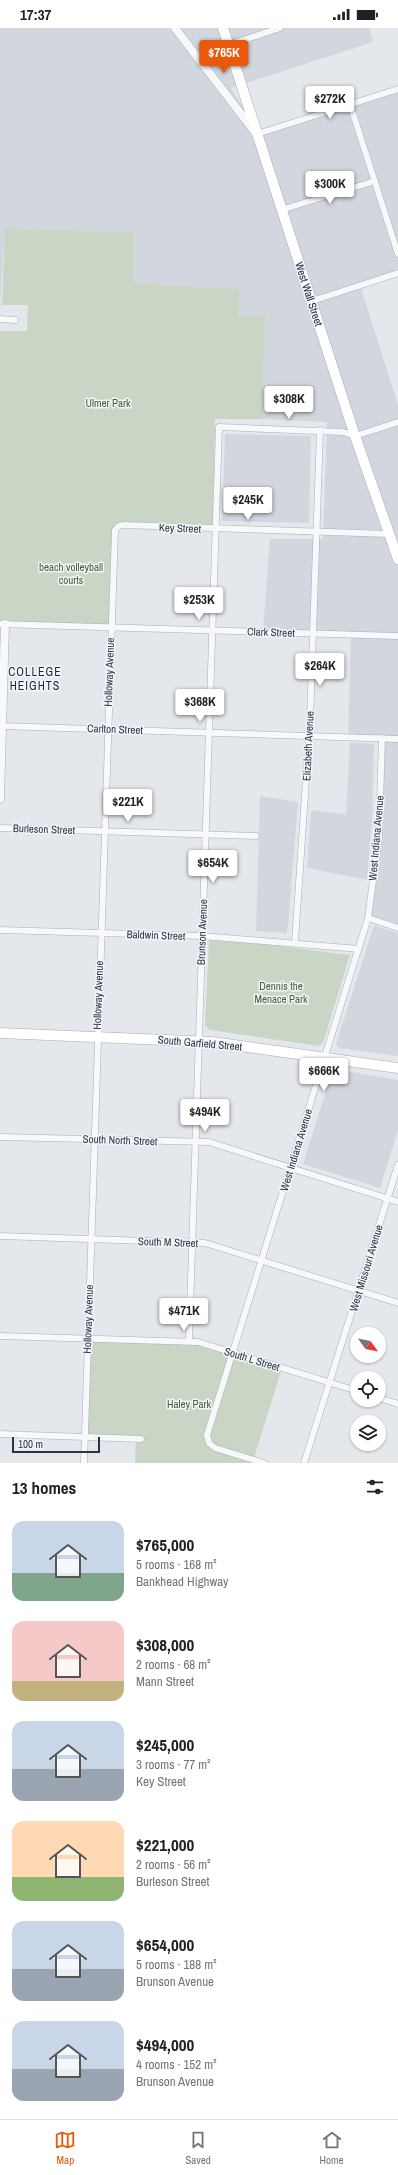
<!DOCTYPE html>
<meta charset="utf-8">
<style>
body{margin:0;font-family:"Archivo Narrow",sans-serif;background:#f2f2f2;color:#202124;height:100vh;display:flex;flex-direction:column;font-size:15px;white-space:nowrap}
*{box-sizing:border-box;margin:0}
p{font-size:13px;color:#757577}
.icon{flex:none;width:22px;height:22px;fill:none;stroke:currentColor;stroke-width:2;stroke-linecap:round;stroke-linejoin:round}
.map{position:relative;height:1435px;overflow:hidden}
.panel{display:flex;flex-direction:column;background:#fff;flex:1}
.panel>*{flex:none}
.needle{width:26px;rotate:123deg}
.controls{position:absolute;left:350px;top:1299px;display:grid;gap:8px}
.controls a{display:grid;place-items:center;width:36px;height:36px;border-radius:50%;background:#fff;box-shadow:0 1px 3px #0004;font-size:20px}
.scale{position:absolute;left:12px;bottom:10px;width:88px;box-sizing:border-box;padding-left:4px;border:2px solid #2b3445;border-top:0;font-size:11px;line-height:14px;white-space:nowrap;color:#2b3445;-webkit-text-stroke:3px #f4f6f9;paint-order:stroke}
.price{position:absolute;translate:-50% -34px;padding:0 9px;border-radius:4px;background:#fff;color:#222;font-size:13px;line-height:26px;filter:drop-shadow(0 1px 2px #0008)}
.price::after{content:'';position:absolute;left:50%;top:24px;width:12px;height:9px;margin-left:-6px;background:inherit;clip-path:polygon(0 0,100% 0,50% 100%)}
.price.on{background:#ea580c;color:#fff}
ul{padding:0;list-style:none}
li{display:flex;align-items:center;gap:12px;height:100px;padding:0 12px}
li span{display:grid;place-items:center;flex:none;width:112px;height:80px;border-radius:12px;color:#555}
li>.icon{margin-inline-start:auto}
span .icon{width:48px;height:48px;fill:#fffc;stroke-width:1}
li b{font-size:17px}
h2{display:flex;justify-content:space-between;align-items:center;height:48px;padding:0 12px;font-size:17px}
.status{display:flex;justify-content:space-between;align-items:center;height:28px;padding:0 20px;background:#fff;direction:ltr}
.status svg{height:11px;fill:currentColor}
.tab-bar{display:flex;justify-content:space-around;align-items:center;height:56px;border-top:1px solid #e0e0e0;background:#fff;font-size:11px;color:#757577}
.tab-bar a{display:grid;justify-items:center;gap:2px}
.tab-bar .on{color:#ea580c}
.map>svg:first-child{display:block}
.built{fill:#d2d6de}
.green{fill:#c9d6c5}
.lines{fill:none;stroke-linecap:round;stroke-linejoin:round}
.minor-casing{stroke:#a9aeb7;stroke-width:7}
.tertiary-casing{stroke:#a9aeb7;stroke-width:9}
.primary-casing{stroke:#a3abb8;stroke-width:11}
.minor{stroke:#f7f8fa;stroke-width:6}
.tertiary{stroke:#f7f8fa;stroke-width:8}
.primary{stroke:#fff;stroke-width:10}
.labels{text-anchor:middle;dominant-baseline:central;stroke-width:3;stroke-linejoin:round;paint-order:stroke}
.street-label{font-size:11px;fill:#2b3445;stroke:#f4f6f9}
.park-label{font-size:11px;fill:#3f6138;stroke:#f4f6f9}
.neighbourhood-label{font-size:12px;letter-spacing:1px;fill:#1d2536;stroke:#f4f6f9}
</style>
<div class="status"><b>17:37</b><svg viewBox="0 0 49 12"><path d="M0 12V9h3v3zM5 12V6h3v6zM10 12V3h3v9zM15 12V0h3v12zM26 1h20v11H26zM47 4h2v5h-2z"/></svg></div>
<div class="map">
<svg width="398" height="1435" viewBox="0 0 398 1435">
<rect width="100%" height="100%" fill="#e4e7ec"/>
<g class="built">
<polygon points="0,0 369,0 373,14 231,60 253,95 257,107 398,62 398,245 360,257 398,377 398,900 369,891 379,801 382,710 348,709 351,607 263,604 270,511 323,511 327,394 262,391 265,288 239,287 240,261 134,255 133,204 5,200 0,281"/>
<polygon points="225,406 311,408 309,495 222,493"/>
<polygon points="350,714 374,716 372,795 367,852 307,840 311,782 343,786 346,788"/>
<polygon points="260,768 298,774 288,898 286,905 256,903"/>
<polygon points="375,898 398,905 398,1028 339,1020 336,1016 373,900"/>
<polygon points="333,1041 398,1052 398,1102 380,1160 303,1136"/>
</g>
<g class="green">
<polygon points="5,200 133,204 134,255 240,261 239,287 265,288 262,391 215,391 213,500 116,498 109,598 0,595 0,303 27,303 28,277 2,277"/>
<polygon points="209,912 255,915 350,927 323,1015 319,1018 210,1002 205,997"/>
<polygon points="90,1313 198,1316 229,1327 282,1340 253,1433 258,1435 135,1435 136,1407 86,1407"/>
</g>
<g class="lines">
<g class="minor-casing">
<g id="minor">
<polyline points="228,17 280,0"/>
<polyline points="350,76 398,226"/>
<polyline points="257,106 398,61"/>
<polyline points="281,182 375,153"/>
<polyline points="312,273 398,245"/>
<polyline points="0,291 15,292"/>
<polyline points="0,596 398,608"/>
<polyline points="0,698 398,711"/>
<polyline points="0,800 256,808"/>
<polyline points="368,890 398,900"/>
<polyline points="0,902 202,908 359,921"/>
<polyline points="295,914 310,693 320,402"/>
<polyline points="0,1109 209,1114 398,1174"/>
<polyline points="0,1208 205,1215 398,1275"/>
<polyline points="0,1308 198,1314 357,1363"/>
<polyline points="189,1313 219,399 343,404 355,408 398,394"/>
<polyline points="379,1370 398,1376"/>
<polyline points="0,1406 141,1411"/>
<polyline points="84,1435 115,502 119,498 124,497 389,506"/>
<polyline points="264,1435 215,1420 209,1415 207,1407 368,890 379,808 382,710"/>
<polyline points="304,1435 398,1137"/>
</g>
</g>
<g class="tertiary-casing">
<g id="tertiary">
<polyline points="175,0 255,104"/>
<polyline points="0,771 5,596"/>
</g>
</g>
<g class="primary-casing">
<g id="primary">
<polyline points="223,0 355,408 398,531"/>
<polyline points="0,1005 212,1014 398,1040"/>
</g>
</g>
<use href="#minor" class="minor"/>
<use href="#tertiary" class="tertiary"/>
<use href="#primary" class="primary"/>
</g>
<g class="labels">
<g class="street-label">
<text transform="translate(309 266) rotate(72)">West Wall Street</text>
<text transform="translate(180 500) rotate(2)">Key Street</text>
<text transform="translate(271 604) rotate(2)">Clark Street</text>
<text transform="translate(109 644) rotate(-88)">Holloway Avenue</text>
<text transform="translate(115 701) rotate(2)">Carlton Street</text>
<text transform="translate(308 718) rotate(-87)">Elizabeth Avenue</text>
<text transform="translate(44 801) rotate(2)">Burleson Street</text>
<text transform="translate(376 810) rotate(-85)">West Indiana Avenue</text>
<text transform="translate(202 904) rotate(-88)">Brunson Avenue</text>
<text transform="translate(156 907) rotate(2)">Baldwin Street</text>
<text transform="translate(98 967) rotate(-88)">Holloway Avenue</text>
<text transform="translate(200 1015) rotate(5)">South Garfield Street</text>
<text transform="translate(120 1112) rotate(2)">South North Street</text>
<text transform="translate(296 1122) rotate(-73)">West Indiana Avenue</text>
<text transform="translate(168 1214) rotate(2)">South M Street</text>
<text transform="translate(366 1240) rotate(-73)">West Missouri Avenue</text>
<text transform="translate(88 1291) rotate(-88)">Holloway Avenue</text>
<text transform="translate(252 1331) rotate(17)">South L Street</text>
</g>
<g class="park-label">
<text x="108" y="375">Ulmer Park</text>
<text x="71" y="539">beach volleyball<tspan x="71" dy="13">courts</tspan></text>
<text x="281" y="958">Dennis the<tspan x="281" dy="13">Menace Park</tspan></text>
<text x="189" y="1376">Haley Park</text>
</g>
<g class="neighbourhood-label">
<text x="35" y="644">COLLEGE<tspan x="35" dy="14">HEIGHTS</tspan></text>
</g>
</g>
</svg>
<div class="controls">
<a><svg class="needle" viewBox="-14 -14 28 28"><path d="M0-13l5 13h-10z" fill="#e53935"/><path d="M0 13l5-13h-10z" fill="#757577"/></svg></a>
<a><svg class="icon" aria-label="locate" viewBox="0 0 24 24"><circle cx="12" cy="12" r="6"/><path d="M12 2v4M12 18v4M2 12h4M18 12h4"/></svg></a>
<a><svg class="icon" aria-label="layers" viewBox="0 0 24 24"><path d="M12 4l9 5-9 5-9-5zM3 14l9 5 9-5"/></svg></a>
</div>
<div class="scale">100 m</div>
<b class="price on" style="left:224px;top:46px">$765K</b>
<b class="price" style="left:330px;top:92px">$272K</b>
<b class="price" style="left:330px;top:177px">$300K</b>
<b class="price" style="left:289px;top:392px">$308K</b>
<b class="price" style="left:248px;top:493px">$245K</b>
<b class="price" style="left:199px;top:593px">$253K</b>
<b class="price" style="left:320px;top:659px">$264K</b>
<b class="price" style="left:200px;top:695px">$368K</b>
<b class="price" style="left:128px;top:795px">$221K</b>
<b class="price" style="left:213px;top:856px">$654K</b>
<b class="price" style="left:324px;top:1064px">$666K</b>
<b class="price" style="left:205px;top:1105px">$494K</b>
<b class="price" style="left:184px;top:1304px">$471K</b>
</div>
<section class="panel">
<h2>13 homes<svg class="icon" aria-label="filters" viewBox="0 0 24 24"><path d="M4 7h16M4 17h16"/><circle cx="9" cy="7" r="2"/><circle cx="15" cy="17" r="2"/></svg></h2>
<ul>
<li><span style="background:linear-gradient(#c9d6e8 65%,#7fa58c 0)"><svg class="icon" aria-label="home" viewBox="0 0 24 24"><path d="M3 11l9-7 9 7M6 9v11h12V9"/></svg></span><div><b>$765,000</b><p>5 rooms · 168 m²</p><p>Bankhead Highway</p></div></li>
<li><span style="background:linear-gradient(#f6c9c9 75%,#c2b280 0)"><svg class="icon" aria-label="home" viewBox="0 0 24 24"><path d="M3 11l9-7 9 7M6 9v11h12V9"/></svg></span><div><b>$308,000</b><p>2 rooms · 68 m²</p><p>Mann Street</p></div></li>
<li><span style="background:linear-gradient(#c9d6e8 60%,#9aa5b1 0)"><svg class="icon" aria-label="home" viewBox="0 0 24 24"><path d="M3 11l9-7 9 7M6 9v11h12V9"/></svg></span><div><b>$245,000</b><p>3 rooms · 77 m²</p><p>Key Street</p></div></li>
<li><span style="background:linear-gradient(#ffd9b3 70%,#8fb573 0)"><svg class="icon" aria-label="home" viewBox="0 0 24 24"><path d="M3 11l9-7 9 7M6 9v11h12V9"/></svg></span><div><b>$221,000</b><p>2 rooms · 56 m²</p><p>Burleson Street</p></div></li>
<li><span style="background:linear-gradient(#c9d6e8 60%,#9aa5b1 0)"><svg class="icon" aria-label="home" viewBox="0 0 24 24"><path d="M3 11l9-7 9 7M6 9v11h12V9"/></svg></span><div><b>$654,000</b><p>5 rooms · 188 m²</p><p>Brunson Avenue</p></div></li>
<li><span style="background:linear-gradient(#c9d6e8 60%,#9aa5b1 0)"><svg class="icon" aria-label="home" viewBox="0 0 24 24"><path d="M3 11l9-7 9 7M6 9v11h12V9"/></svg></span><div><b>$494,000</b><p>4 rooms · 152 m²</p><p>Brunson Avenue</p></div></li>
</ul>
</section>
<nav class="tab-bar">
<a class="on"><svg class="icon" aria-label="map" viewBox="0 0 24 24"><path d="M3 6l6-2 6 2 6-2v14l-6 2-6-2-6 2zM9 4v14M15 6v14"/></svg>Map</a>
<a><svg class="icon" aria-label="saved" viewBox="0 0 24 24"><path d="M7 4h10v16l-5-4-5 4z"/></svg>Saved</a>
<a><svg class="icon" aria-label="home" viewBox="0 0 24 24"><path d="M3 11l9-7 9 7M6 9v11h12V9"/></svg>Home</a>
</nav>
